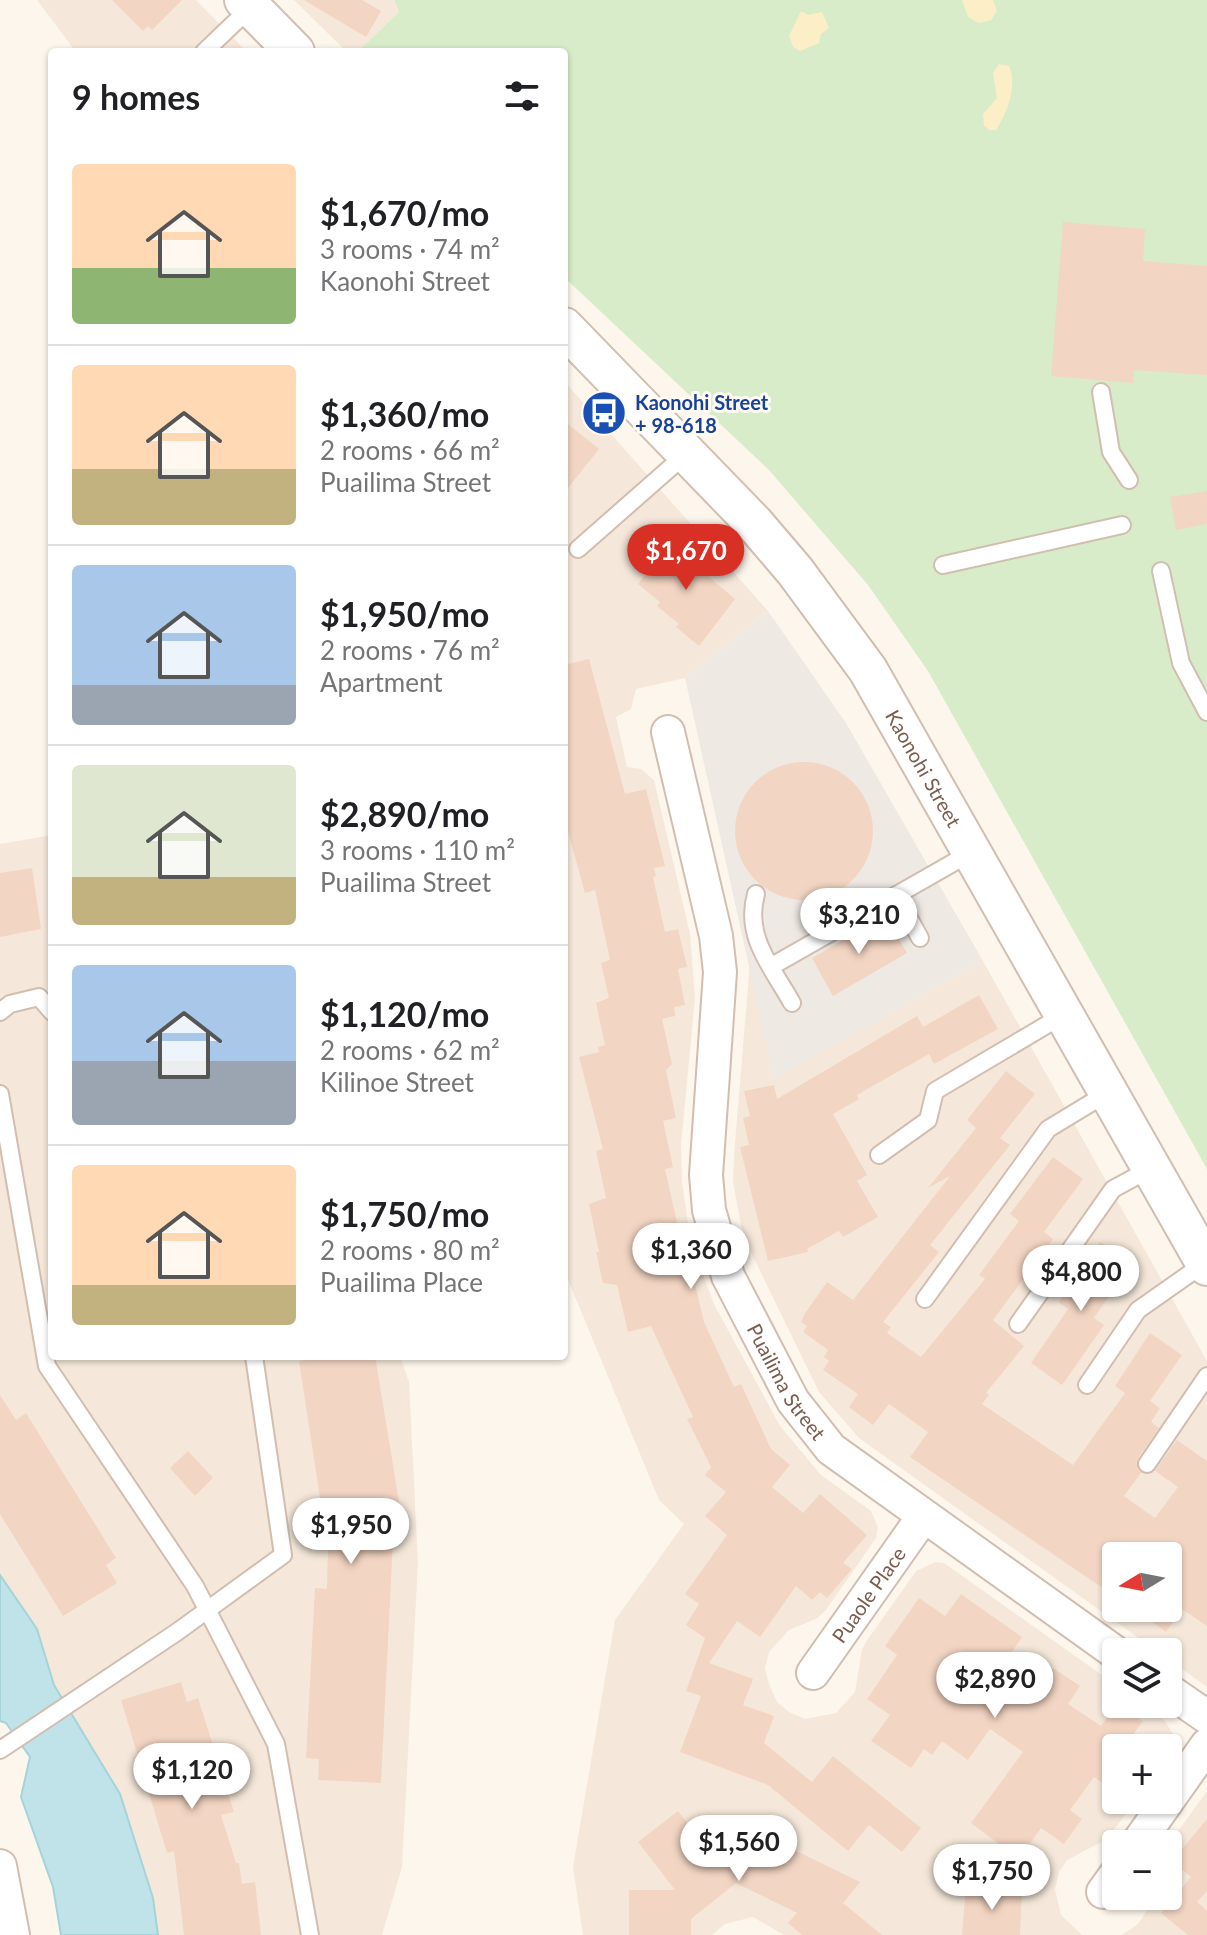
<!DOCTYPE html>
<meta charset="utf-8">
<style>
body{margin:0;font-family:Lato,sans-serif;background:#f6f6f6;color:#202124;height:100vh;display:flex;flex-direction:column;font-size:30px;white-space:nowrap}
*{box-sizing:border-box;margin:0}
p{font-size:26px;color:#757577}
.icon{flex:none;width:44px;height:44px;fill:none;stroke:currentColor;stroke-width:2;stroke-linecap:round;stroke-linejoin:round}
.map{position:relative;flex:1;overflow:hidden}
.panel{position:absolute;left:48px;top:48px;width:520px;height:1312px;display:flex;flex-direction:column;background:#fff;border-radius:8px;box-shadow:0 2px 6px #0004}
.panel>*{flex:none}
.needle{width:52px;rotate:260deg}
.fabs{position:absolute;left:1102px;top:1542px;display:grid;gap:16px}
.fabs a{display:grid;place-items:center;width:80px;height:80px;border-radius:8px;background:#fff;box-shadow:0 2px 6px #0004;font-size:40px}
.price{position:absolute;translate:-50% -68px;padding:0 18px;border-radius:28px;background:#fff;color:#222;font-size:26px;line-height:52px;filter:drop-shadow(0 2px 4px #0008)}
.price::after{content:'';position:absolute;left:50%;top:48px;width:24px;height:18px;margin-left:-12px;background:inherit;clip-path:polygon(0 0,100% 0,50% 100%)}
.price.selected{background:#d93025;color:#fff}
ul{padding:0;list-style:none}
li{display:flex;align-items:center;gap:24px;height:200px;padding:0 24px}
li+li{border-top:2px solid #e0e0e0}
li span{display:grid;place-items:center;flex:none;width:224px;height:160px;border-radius:8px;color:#555}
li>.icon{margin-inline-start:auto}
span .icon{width:96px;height:96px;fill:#fffc;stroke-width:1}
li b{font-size:34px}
h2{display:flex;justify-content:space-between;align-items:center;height:96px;padding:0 24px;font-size:34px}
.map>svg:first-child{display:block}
.residential{fill:#f5e8da;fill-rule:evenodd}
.industrial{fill:#efe9e4}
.green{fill:#d8ecc9}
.sand{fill:#fcefc7}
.water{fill:#bfe3e8;stroke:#a5d3da;stroke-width:2}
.building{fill:#f3d5c3}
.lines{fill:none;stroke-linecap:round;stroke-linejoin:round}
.service-casing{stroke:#d1beb0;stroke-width:20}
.minor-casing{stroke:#d1beb0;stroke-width:36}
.tertiary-casing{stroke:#d1beb0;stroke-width:42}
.service{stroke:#fff;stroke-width:16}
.minor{stroke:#fff;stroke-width:32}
.tertiary{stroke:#fff;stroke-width:38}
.labels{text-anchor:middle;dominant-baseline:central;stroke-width:6;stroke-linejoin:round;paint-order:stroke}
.transit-label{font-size:20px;font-weight:bold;fill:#164399;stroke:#fffaf3;text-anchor:start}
.street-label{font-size:20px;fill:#7a5c4d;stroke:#fffaf3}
</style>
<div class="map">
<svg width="1207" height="1935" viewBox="0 0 1207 1935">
<rect width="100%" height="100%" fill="#fdf6ec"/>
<g class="residential">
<polygon points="37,0 196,0 247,52 76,52"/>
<polygon points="294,0 394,0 399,12 357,52 347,52"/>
<polygon points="564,381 768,611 685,678 636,689 631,709 616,717 627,767 641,769 654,780 690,934 695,998 681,1145 682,1182 691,1243 714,1304 780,1426 821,1475 871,1511 878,1527 876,1538 826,1610 816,1619 789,1630 769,1652 765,1669 769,1684 777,1702 789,1712 805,1719 836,1713 855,1692 862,1649 868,1639 916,1571 935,1562 944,1563 1116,1685 1116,1704 1142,1704 1164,1720 1175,1737 1168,1753 1168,1748 1116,1748 1116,1800 1136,1800 1107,1839 1067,1860 1059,1872 1055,1889 1061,1915 1082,1935 784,1935 753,1917 725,1924 712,1935 583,1935 573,1867 615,1620 684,1524 659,1500 564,1270"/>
<polygon points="52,835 52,1356 400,1356 409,1382 418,1563 402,1867 382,1935 158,1935 153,1898 120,1794 54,1685 37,1629 0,1575 0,844"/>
<path d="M983,961L1207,1361V1687L1168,1659V1652H1158L859,1438L819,1392L743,1236L733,1182L734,1155L750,962L774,1078ZM1116,1556H1168V1608H1116Z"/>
<polygon points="1207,1791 1207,1935 1122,1935 1138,1924 1146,1912 1150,1896 1168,1896 1168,1845"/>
</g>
<polygon class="industrial" points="768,611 846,723 983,961 774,1079 685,678"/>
<polygon class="green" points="394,0 1207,0 1207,1169 928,671 868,585 769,470 564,277 564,52 357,52 399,12"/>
<g class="sand">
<polygon points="962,0 993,0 997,11 991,20 979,23 968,17"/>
<polygon points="801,11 808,15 822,12 829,28 821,34 819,43 800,51 793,47 789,36"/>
<path d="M999,64L1009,66C1018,85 1007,113 996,130H989L984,125L983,114L997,98L993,73Z"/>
</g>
<polygon class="water" points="0,1575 37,1629 54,1685 120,1794 153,1898 158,1935 61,1935 53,1887 21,1797 30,1757 6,1723 0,1721"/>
<g class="building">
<polygon points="112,0 182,0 152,30 148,26 143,31"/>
<polygon points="304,0 362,0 381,11 366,37"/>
<polygon points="1063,222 1145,229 1143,261 1207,266 1207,375 1134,370 1133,383 1051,376"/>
<polygon points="564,421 599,449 564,493"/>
<polygon points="1207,491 1207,524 1176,530 1170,497"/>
<polygon points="674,538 697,556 692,563 735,599 699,646 676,627 679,624 657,606 660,602 638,584"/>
<polygon points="589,659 625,794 646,789 665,866 654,868 656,876 653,877 665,932 678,929 687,967 678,969 685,1005 674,1007 675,1016 662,1019 672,1064 666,1070 676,1118 663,1121 673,1167 665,1169 689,1276 693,1276 704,1322 734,1387 741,1384 771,1449 790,1465 772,1487 803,1513 820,1494 867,1535 843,1563 852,1569 827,1598 820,1592 812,1600 796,1586 760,1637 737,1621 709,1663 753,1679 743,1705 774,1716 764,1743 812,1782 833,1756 921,1828 902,1852 869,1825 848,1851 768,1785 680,1752 701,1696 686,1691 705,1638 686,1625 699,1604 685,1594 727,1535 705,1516 726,1492 705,1475 711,1467 687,1419 693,1417 651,1326 628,1332 617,1285 603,1283 596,1252 599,1252 589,1204 606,1198 596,1151 603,1149 579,1057 599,1052 598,1047 605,1045 596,1003 609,998 601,963 610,960 595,890 585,893 564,817 564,665"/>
<circle cx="804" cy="831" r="69"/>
<polygon points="32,868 41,929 0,937 0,873"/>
<polygon points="886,916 907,953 833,996 812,958"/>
<polygon points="979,995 998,1029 934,1064 929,1054 857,1095 859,1099 833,1114 867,1175 857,1181 878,1217 843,1237 839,1231 807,1249 808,1252 768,1261 740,1147 749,1145 743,1118 750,1116 744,1091 774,1085 777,1099 917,1016 923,1027"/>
<polygon points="1006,1071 1035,1094 1000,1138 1010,1145 930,1245 939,1252 883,1322 891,1327 887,1333 921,1357 985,1279 979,1275 1019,1221 1010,1214 1053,1157 1083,1179 1044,1232 1053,1239 993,1320 1024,1346 986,1393 989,1395 982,1404 1073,1465 1125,1393 1115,1386 1150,1333 1182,1355 1150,1401 1160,1408 1151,1422 1159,1428 1138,1458 1141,1473 1124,1496 1155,1518 1178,1487 1155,1471 1177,1440 1207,1461 1207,1626 1182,1609 1166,1632 1133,1608 1168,1608 1168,1556 1116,1556 1116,1597 910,1457 928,1432 889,1404 873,1425 849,1407 858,1394 823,1370 829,1361 824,1357 828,1350 803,1332 807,1326 801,1322 804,1315 827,1282 853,1300 950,1176 928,1188 976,1128 967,1120"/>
<polygon points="1100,1242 1132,1263 1094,1318 1104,1325 1062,1385 1031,1363 1068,1309 1059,1302"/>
<polygon points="311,1356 375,1356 405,1538 393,1540 381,1783 318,1780 319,1759 306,1758 315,1588 327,1589 328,1550 299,1361 312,1359"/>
<polygon points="0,1395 16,1420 26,1413 116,1558 106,1565 117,1583 63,1616 0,1514"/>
<polygon points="188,1451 213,1478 195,1496 170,1468"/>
<polygon points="961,1594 1022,1637 1006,1661 1040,1686 1053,1668 1080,1686 1068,1704 1101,1726 1117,1704 1143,1721 1123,1748 1116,1748 1116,1792 1094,1777 1070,1810 1082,1819 1064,1844 1041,1828 1019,1859 971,1823 1023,1752 990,1729 968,1760 942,1741 932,1755 924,1749 911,1768 871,1741 890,1715 867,1699 897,1655 885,1646 919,1598 945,1616"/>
<polygon points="181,1682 187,1702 198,1698 234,1812 221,1815 236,1863 239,1863 242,1884 255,1882 261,1935 184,1935 174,1851 167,1853 121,1700"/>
<polygon points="678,1811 693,1830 699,1826 726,1860 743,1825 860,1882 843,1903 882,1935 802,1935 788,1923 797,1913 736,1883 691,1919 691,1935 629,1935 629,1890 675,1890 638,1842"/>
<polygon points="1207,1819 1207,1891 1197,1902 1207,1911 1207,1935 1188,1935 1161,1913 1191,1877 1172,1861"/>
<polygon points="966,1887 1022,1889 1020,1935 962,1935"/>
</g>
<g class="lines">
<g class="service-casing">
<g id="service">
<polyline points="204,52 251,7"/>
<polyline points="1101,392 1111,452 1129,480"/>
<polyline points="578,549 686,454"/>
<polyline points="943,565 1122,525"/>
<polyline points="1161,571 1181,663 1207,712"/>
<path d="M756,894C744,937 772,967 792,1003"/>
<polyline points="896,895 920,938"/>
<polyline points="772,966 972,852"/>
<polyline points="0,1012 10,1004 39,997 52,1012"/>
<polyline points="0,1094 47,1366 195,1586 276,1744 310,1935"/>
<polyline points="879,1155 928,1120 935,1091 1065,1014"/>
<polyline points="925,1299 1048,1129 1109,1092"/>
<polyline points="1018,1324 1113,1189 1152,1168"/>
<polyline points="1087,1385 1138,1310 1205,1263"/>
<polyline points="1147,1464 1207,1376"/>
<polyline points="0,1750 177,1632 283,1555 254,1356"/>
</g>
</g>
<g class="minor-casing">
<g id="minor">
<path id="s1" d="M668,732L716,936L720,972L706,1175L709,1210L728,1276L793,1401L831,1449L1116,1653"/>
<path id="s2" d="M813,1673L923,1517"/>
<polyline points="1168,1690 1207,1717"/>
<polyline points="1137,1844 1207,1745"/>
<polyline points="0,1866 13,1935"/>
<polyline points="1103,1892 1116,1874"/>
</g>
</g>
<g class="tertiary-casing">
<g id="tertiary">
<polyline points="244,0 295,52"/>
<path id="s3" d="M564,327L754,523L795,571L868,670L1207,1266"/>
</g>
</g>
<use href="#service" class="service"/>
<use href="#minor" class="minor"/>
<use href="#tertiary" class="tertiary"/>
</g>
<defs>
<g id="bus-disc" transform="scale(2.3)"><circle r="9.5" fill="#1a4fb4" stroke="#fffaf3"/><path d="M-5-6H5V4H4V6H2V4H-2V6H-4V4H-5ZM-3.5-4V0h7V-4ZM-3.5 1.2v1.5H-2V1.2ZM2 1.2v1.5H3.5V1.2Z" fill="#fff"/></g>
</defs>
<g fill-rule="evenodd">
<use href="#bus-disc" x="604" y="413"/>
</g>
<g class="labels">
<g class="transit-label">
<text x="635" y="402">Kaonohi Street<tspan x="635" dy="23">+ 98-618</tspan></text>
</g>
<g class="street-label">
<text stroke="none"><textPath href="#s3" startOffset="572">Kaonohi Street</textPath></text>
<text stroke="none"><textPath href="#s1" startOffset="674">Puailima Street</textPath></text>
<text stroke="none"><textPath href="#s2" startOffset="96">Puaole Place</textPath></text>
</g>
</g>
</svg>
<div class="fabs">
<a><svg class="needle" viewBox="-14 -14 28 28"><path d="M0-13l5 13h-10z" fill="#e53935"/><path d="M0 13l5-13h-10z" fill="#757577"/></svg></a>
<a><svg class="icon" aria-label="layers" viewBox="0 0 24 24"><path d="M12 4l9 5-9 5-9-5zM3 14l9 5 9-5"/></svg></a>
<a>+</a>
<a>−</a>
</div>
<b class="price selected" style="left:686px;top:592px">$1,670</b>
<b class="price" style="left:859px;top:956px">$3,210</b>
<b class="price" style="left:691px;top:1291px">$1,360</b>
<b class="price" style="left:1081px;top:1313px">$4,800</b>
<b class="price" style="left:351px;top:1566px">$1,950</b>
<b class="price" style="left:995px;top:1720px">$2,890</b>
<b class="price" style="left:192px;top:1811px">$1,120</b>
<b class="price" style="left:739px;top:1883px">$1,560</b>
<b class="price" style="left:992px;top:1912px">$1,750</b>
<section class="panel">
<h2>9 homes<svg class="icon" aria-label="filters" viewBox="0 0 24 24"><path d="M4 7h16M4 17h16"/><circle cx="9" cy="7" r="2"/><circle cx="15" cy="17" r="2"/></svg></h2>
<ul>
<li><span style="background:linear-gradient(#ffd9b3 65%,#8fb573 0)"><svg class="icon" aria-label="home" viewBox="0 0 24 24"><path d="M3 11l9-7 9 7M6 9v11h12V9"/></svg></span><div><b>$1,670/mo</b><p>3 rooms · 74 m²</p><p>Kaonohi Street</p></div></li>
<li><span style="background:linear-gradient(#ffd9b3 65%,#c2b280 0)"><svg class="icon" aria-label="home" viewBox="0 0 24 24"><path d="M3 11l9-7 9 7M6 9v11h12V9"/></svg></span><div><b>$1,360/mo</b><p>2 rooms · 66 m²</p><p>Puailima Street</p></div></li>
<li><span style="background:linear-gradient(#a9c7e8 75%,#9aa5b1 0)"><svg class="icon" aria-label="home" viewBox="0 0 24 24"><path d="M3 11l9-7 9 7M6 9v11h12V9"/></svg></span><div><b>$1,950/mo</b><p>2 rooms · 76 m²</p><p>Apartment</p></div></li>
<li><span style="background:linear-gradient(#dfe7d0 70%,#c2b280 0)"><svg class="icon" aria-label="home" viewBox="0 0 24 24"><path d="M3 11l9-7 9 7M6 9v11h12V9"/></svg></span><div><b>$2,890/mo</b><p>3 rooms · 110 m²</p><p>Puailima Street</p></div></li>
<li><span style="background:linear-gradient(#a9c7e8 60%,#9aa5b1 0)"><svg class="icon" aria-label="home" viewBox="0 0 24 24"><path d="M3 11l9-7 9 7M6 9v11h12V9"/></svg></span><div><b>$1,120/mo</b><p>2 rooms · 62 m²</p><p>Kilinoe Street</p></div></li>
<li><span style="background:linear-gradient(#ffd9b3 75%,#c2b280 0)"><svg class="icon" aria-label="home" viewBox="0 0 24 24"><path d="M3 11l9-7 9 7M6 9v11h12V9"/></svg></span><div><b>$1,750/mo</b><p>2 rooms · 80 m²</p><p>Puailima Place</p></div></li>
</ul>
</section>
</div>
